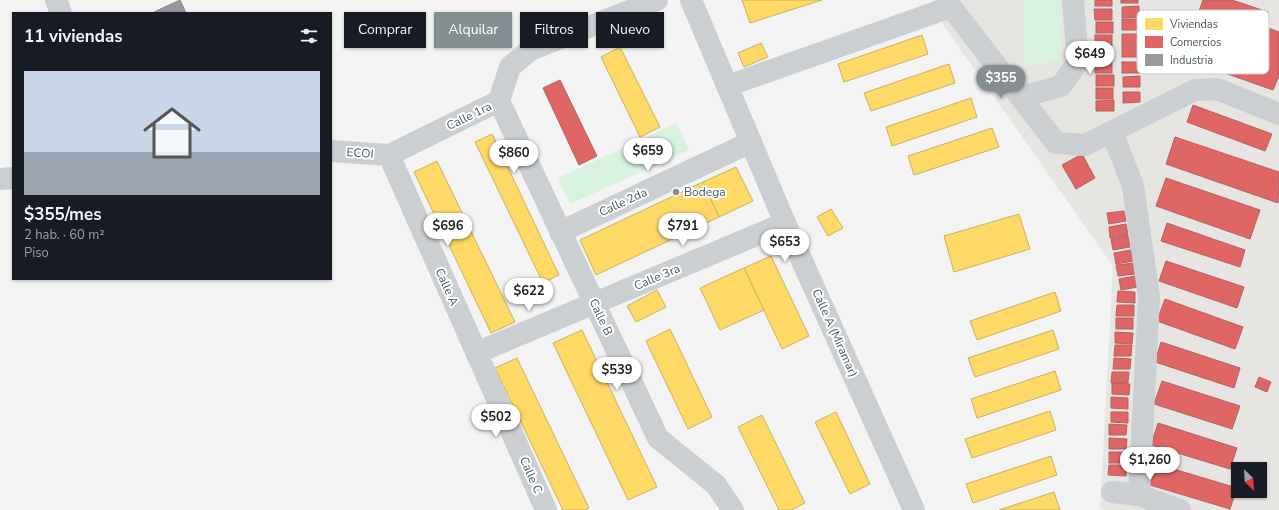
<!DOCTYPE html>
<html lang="es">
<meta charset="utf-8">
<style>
body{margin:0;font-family:"Nunito Sans",sans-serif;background:#242831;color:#f1f3f6;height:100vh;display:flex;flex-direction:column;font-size:15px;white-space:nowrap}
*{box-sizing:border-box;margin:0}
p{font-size:13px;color:#9ea1a6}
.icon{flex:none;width:22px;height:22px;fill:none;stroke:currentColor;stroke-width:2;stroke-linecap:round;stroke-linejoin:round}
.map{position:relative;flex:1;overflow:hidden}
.side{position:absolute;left:12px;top:12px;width:320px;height:268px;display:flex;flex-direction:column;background:#171b24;border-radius:0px;box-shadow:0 1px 3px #0004}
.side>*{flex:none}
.banner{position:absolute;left:344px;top:12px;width:380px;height:36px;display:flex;gap:8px}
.needle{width:26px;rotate:155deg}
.controls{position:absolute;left:1231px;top:462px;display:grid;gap:8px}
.controls a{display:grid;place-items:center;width:36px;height:36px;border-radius:0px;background:#171b24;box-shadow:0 1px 3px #0004;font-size:20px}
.price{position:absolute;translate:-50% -34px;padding:0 9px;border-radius:14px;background:#fff;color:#222;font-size:13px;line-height:26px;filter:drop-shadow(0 1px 2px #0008)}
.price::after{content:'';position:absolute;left:50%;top:24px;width:12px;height:9px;margin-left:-6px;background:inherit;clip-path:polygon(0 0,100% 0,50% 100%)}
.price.on{background:#848e93;color:#fff}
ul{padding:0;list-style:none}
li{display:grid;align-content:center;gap:8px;height:212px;padding:0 12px}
li span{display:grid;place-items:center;height:124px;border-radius:0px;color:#555}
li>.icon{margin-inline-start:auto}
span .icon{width:72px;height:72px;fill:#fffc;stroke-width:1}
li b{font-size:17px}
h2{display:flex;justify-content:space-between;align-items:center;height:48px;padding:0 12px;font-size:17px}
.tag{padding:0 14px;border-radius:0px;background:#171b24;box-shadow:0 1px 3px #0004;font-size:14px;line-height:36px}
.tag.on{background:#848e93;color:#fff}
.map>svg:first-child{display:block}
.commercial{fill:#e6e5e1;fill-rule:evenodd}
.green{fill:#d7f2df}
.homes{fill:#ffd966;stroke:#c8b264}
.shops{fill:#e06666;stroke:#b26264}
.industry{fill:#999;stroke:#818588}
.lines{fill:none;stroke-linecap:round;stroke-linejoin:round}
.minor{stroke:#cccfd1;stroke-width:22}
.poi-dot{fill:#848e93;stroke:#fff;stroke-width:1.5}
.labels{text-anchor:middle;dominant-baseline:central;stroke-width:4;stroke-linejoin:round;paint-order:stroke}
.street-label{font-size:12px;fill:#485760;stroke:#fff}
.poi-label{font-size:12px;fill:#485760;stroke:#fff;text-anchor:start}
.key{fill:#fff;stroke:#c8cdcf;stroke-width:1}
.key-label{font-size:11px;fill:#485760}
</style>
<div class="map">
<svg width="1279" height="510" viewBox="0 0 1279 510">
<rect width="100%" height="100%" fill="#f3f3f3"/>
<path class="commercial" d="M932,0H1279V510H1106L1100,508L1113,266L944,26ZM1238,469H1260V491H1238Z"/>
<g class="green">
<polygon points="1023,0 1062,0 1061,61 1025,65"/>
<polygon points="677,123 689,150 570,204 558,178"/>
</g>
<g class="homes">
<polygon points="742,0 822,0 750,23"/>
<polygon points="922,35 928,54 844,82 838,64"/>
<polygon points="761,43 768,57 744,67 738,53"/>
<polygon points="620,47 660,127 640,137 601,57"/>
<polygon points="949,64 955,83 871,111 864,93"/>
<polygon points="971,98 977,117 892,146 886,127"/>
<polygon points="992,128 999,147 914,175 908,156"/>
<polygon points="492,134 559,275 543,283 475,142"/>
<polygon points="437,161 515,322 491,333 414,172"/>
<polygon points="736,167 753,201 719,217 703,182"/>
<polygon points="703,182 719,217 596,275 580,240"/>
<polygon points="831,209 843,228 828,236 817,217"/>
<polygon points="1019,214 1030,249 954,272 944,236"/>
<polygon points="771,256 809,336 782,349 744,268"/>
<polygon points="744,268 764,310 720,330 700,288"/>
<polygon points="657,290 666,307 636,322 627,306"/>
<polygon points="1055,292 1061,311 977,340 970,321"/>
<polygon points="670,329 712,417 688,429 646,341"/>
<polygon points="582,330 657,487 628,500 553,343"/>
<polygon points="1053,330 1059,349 975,377 968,358"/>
<polygon points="517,358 589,508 584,510 563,510 495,368"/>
<polygon points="1055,371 1061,390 977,418 971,399"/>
<polygon points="1050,411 1056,430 972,458 965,439"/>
<polygon points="836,412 870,484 850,494 815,422"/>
<polygon points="762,415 805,503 791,510 779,510 738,427"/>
<polygon points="1051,456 1057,475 973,503 966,484"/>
<polygon points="1054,492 1060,510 999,510"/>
</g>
<g class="shops">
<rect x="1095" y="0" width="17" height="6"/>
<rect x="1121" y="0" width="17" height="3"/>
<polygon points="1203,0 1232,0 1268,12 1263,26 1279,32 1279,76 1273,90 1182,58"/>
<polygon points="1139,6 1139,17 1122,18 1122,7"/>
<polygon points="1094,9 1112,9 1112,20 1095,20"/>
<rect x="1122" y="19" width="17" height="11"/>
<rect x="1096" y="22" width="17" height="11"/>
<rect x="1122" y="34" width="17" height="11"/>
<rect x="1095" y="35" width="17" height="11"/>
<rect x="1122" y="46" width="17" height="11"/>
<rect x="1095" y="49" width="17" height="11"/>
<rect x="1095" y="62" width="17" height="11"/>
<rect x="1122" y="62" width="17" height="11"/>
<rect x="1096" y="75" width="18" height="11"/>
<polygon points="1140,76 1140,87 1123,87 1123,77"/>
<polygon points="560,80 597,156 579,165 543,88"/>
<rect x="1096" y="88" width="17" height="11"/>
<polygon points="1123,92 1140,92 1140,102 1123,103"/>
<polygon points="1114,100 1114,111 1096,111 1096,101"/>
<polygon points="1193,105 1272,134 1265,151 1187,122"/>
<polygon points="1175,137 1279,172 1278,203 1166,164"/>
<polygon points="1082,154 1095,178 1076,189 1062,165"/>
<polygon points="1166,178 1260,210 1250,239 1156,206"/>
<polygon points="1124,211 1126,221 1109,224 1107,213"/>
<polygon points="1167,223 1245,250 1240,267 1161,241"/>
<polygon points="1126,224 1128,235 1110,238 1109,227"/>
<polygon points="1128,236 1130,247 1113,250 1111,239"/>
<polygon points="1131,250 1133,261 1116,264 1114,253"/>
<polygon points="1166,261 1244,287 1237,308 1159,281"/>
<polygon points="1134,263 1135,274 1118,276 1116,265"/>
<polygon points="1136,276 1138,287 1121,290 1119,279"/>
<polygon points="1118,291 1135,292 1135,303 1117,302"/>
<polygon points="1165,299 1243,327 1235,349 1157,321"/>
<polygon points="1117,305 1134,305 1134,316 1116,316"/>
<rect x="1116" y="318" width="17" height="11"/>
<polygon points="1115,332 1133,333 1132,344 1115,343"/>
<polygon points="1161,342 1240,368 1234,388 1155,362"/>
<polygon points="1115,345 1132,345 1131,356 1114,356"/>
<polygon points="1114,358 1131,359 1130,369 1113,369"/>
<polygon points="1112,372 1129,372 1128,383 1111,383"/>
<polygon points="1259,377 1271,382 1267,392 1255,387"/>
<polygon points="1162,381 1240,406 1232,429 1154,404"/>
<polygon points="1112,383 1130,384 1129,395 1112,394"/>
<polygon points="1111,397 1128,398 1128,409 1111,408"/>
<polygon points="1111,412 1128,412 1128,423 1111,422"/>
<polygon points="1158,423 1237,448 1230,469 1151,445"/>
<polygon points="1109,424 1127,425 1126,435 1109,435"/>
<polygon points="1109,438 1127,439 1126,449 1109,449"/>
<rect x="1109" y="452" width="17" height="11"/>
<polygon points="1157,464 1237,488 1230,509 1150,485"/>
<polygon points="1109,465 1126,465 1126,476 1108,475"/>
</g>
<polygon class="industry" points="180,0 186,13 152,13"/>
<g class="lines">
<g class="minor">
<polyline points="56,0 61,13"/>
<polyline points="691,0 785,223 914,510"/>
<polyline points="727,86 951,7 1056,143 1085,145 1195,90 1217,89 1279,114"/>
<polyline points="1021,97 1061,86 1078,62 1073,0"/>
<polyline points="499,101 658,438 716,485 733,510"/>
<polyline points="1112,132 1133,186 1149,297 1139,495"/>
<polyline points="331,151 389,155 499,101 510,67 530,50 657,0"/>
<polyline points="389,155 546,510"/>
<polyline points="0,179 13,178"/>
<polyline points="560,232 751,142"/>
<polyline points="476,353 785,223"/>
<polyline points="1112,492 1139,495 1180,510"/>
</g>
</g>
<circle class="poi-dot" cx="676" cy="192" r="4"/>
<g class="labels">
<g class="street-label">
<text transform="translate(469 116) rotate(-26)">Calle 1ra</text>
<text transform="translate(360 153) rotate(4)">ECOI</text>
<text transform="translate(623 202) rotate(-25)">Calle 2da</text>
<text transform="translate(657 277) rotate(-23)">Calle 3ra</text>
<text transform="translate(447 287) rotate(66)">Calle A</text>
<text transform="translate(601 317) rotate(65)">Calle B</text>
<text transform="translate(835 333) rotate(66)">Calle A (Miramar)</text>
<text transform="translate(531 475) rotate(66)">Calle C</text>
</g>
<g class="poi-label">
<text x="684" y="192">Bodega</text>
</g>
</g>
<rect x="1137" y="10" width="132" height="64" rx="6" class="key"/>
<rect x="1145" y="18" width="18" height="12" fill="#ffd966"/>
<rect x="1145" y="36" width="18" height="12" fill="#e06666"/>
<rect x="1145" y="54" width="18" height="12" fill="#999"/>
<g class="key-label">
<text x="1170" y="28">Viviendas</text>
<text x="1170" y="46">Comercios</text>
<text x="1170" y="64">Industria</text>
</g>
</svg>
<div class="controls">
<a><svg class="needle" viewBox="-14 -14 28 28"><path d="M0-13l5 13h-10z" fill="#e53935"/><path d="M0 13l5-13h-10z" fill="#9ea1a6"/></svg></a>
</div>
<b class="price" style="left:1090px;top:75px">$649</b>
<b class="price on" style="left:1001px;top:99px">$355</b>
<b class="price" style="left:648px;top:172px">$659</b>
<b class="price" style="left:514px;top:174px">$860</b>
<b class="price" style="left:448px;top:247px">$696</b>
<b class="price" style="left:683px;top:247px">$791</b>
<b class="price" style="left:785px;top:263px">$653</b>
<b class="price" style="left:529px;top:312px">$622</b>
<b class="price" style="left:617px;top:391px">$539</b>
<b class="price" style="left:496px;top:438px">$502</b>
<b class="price" style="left:1150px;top:481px">$1,260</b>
<div class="banner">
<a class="tag">Comprar</a>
<a class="tag on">Alquilar</a>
<a class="tag">Filtros</a>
<a class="tag">Nuevo</a>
</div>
<section class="side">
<h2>11 viviendas<svg class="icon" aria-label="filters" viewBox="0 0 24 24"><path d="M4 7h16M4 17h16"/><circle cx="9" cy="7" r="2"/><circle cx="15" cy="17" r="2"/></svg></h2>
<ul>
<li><span style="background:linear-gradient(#c9d6e8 65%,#9aa5b1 0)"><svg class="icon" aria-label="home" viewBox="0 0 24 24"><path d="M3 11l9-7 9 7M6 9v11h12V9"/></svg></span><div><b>$355/mes</b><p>2 hab. · 60 m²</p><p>Piso</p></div></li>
</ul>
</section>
</div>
